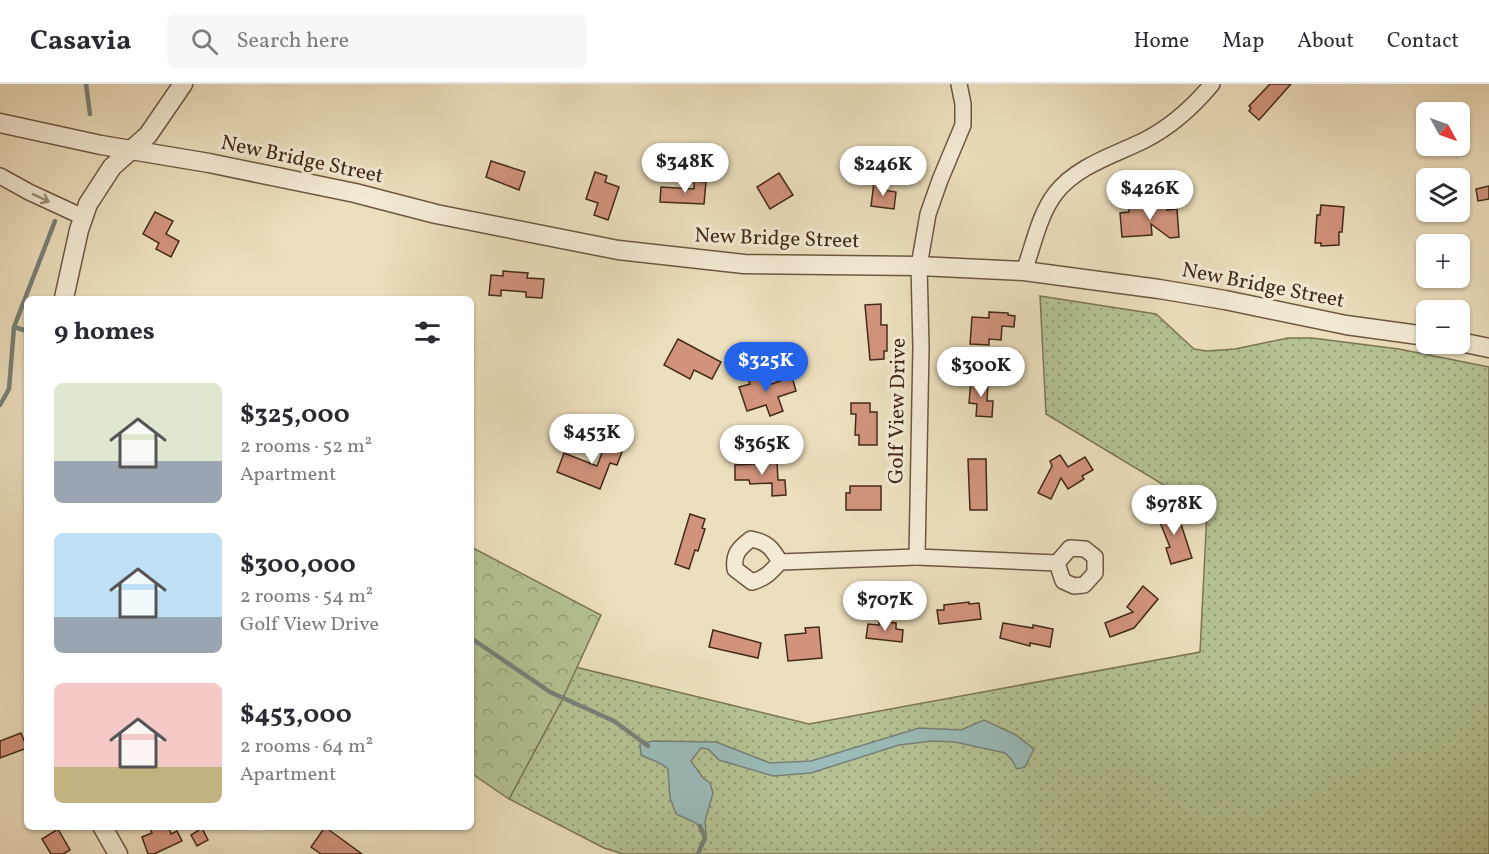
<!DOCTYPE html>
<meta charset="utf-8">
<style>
body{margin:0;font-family:Vollkorn,serif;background:#f7f7f7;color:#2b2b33;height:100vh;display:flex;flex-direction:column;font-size:22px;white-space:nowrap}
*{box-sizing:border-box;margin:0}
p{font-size:20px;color:#7c7c81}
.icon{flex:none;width:33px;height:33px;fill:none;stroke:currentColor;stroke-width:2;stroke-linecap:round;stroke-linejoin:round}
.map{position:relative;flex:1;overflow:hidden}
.panel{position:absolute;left:24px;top:212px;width:450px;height:534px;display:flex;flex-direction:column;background:#fff;border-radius:9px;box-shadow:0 2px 4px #0004}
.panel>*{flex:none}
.needle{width:39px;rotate:130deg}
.controls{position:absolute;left:1416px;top:18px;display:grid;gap:12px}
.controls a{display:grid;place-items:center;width:54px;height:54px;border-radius:9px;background:#fff;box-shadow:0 2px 4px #0004;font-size:30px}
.price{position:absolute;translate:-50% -51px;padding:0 14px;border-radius:21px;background:#fff;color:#222;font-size:20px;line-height:39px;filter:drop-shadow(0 2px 3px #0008)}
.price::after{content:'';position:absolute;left:50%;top:36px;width:18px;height:14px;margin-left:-9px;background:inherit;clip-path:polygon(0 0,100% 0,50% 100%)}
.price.on{background:#2563eb;color:#fff}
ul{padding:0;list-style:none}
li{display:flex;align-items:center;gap:18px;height:150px;padding:0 30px}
li span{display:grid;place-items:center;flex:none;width:168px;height:120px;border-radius:9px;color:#555}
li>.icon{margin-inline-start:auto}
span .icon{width:72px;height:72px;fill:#fffc;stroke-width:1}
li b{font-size:26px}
h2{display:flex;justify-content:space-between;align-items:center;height:72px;padding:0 30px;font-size:26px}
header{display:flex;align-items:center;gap:36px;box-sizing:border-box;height:84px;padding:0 30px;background:#fff;border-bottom:2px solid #e1e1e2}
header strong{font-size:28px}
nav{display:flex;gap:33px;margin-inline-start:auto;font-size:21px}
.search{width:420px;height:54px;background:#f7f7f7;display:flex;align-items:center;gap:15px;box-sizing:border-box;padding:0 21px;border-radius:9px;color:#7c7c81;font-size:22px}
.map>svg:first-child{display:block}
.grass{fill:url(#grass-dots);stroke:#7c7656;stroke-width:1.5}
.forest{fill:url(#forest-crowns);stroke:#7c7656;stroke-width:1.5}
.water{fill:#9abbb8;stroke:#788178;stroke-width:1.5}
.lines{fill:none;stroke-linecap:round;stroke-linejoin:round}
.stream{stroke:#788178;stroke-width:4.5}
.building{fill:#d1937c;stroke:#442a18;stroke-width:1.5}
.minor-casing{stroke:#6e5741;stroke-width:18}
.tertiary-casing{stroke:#6e5741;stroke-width:21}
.minor{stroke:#f3ead4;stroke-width:15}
.tertiary{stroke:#f3ead4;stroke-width:18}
.oneway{stroke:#9c8a76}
.labels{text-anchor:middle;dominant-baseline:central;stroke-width:6;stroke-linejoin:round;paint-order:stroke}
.street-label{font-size:21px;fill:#442a18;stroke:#f3ead4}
</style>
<header>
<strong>Casavia</strong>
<div class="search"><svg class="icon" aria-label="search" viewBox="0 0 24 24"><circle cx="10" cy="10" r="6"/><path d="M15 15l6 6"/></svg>Search here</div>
<nav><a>Home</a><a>Map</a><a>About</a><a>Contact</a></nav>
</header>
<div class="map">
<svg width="1489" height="770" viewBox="0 0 1489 770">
<defs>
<pattern id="grass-dots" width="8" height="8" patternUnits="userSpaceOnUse" patternTransform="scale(1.5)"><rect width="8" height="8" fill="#b4c293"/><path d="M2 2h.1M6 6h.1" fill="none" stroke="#949e77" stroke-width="1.8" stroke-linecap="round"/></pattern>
<pattern id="forest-crowns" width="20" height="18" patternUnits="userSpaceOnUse" patternTransform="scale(1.5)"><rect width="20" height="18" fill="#b4c293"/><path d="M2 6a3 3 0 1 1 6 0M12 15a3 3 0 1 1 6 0" fill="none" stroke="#949e77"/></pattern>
</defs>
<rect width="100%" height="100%" fill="#ecdfbd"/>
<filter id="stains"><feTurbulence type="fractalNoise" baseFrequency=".00333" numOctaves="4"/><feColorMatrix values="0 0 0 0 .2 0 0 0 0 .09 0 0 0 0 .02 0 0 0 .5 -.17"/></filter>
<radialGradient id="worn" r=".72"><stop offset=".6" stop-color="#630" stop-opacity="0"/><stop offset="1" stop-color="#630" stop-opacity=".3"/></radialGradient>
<polygon class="grass" points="1040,212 1156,230 1194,265 1207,267 1235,265 1288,254 1312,254 1399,265 1489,283 1489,770 623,770 604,764 509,715 562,616 575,583 809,640 1200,568 1207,427 1046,330"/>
<polygon class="forest" points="471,463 601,531 562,616 509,715 471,689"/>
<path class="water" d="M984,636L1016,651L1034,665L1025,683L1017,685L1012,676L1005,669L955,658L932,657L899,661L811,689L773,692L719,676L708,665L701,664L691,677L703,694L710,699L713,709L705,737L706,750L696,739L676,730L670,714L668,685C658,676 652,677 641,671L640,660L653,657L716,658L770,679L811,677L919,644L961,646Z"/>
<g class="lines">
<g class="stream">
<polyline points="86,0 90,30"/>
<polyline points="14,243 27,247"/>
<polyline points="0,321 9,305 14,243 55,137"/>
<polyline points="471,554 550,608 614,637 648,662"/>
<polyline points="698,770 705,754 700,742"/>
</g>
</g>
<g class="building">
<polygon points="1270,0 1291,0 1259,36 1249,27 1251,24 1249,22"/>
<polygon points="491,77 525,88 519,106 486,93"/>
<polygon points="595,88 607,92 605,98 619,103 608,136 594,131 598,119 586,115"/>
<polygon points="779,89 793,111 770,125 757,103"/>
<polygon points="694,97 706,98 704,120 660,118 661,103 694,105"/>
<polygon points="874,98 885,99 884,106 896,108 894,125 871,122"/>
<polygon points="1489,102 1489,115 1478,117 1476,105"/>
<polygon points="1167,119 1167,126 1177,125 1179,153 1170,154 1151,140 1152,151 1122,153 1120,129 1129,128 1129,122"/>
<polygon points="1321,121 1344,123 1342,148 1339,148 1339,161 1321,162 1321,159 1315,159 1317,131 1320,131"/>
<polygon points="155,128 173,137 166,150 179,157 171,173 156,165 159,159 143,150"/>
<polygon points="503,187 528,189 527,194 544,195 542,214 526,213 526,208 501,206 501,212 489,211 491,191 503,192"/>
<polygon points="881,220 881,241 887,241 887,267 884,267 884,275 870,276 865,221"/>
<polygon points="989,228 1008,229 1008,231 1015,232 1014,243 1002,242 1001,256 989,255 989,261 970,260 972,233 989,234"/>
<polygon points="678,255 721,278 712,295 694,286 690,295 664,281"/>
<polygon points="767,290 771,300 792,293 796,307 778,313 783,327 770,332 766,321 747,327 739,303 750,300 748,296"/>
<polygon points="971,296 988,297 987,317 993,317 992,333 976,332 977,320 969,319"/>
<polygon points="851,319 870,319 870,328 877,328 877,361 859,361 859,351 855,351 856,330 851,330"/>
<polygon points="608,353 625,360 617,381 610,379 600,405 557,388 564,369 597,382"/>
<polygon points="1060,371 1068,383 1085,373 1093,386 1082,392 1084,395 1068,405 1061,394 1051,415 1038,409 1052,382 1050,377"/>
<polygon points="968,375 986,375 987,426 970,426"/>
<polygon points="777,379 778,396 785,396 786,411 772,412 772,399 750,400 749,396 735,396 735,381"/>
<polygon points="850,402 881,402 881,426 846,426 846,409 850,409"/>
<polygon points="1170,422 1175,436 1179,434 1192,474 1171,480 1166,464 1170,463 1155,426"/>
<polygon points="690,430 705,435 702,444 705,445 698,467 695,466 689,485 675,480"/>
<polygon points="1143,502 1158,515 1134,544 1110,553 1105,539 1133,528 1127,523"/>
<polygon points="969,518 969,520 979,519 981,535 939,540 937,526 944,526 944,521"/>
<polygon points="879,537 896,539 896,545 903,546 902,558 866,554 868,540 879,541"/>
<polygon points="1003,539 1033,544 1033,541 1053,545 1050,563 1030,559 1030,562 1000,554"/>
<polygon points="819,543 822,574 788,577 785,551 806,549 805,544"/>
<polygon points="713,546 761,559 758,574 709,563"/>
<polygon points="21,649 27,664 0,674 0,657"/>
<polygon points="149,742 168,742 171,750 177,747 182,757 154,770 148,770 142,753 152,749"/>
<polygon points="325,743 362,770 321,770 311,763"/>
<polygon points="202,744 208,756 197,762 191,751"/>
<polygon points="58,745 70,766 63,770 51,770 42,755"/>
</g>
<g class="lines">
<g class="minor-casing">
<g id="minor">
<polyline points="959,0 963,20 963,41 940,96 928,130 919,182 921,263 917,473 1057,479 1070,464 1085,465 1095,473 1095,489 1084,501 1074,502 1063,497 1057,479"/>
<polyline points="0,92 29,108 83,133"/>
<path d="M1024,187C1033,163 1039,131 1055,110C1076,82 1115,71 1145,56C1172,42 1193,23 1212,0"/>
<path d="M780,478C772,464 767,458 751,455C739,464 733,470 735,485L752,498C766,494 771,488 780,478L917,473"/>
</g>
</g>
<g class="tertiary-casing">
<g id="tertiary">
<polyline points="0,39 101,61 209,79 355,109 436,130 618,166 744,180 919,182 1024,187 1159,205 1225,216 1346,241 1426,252"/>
<polyline points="64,214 79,146 88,120 112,83 148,51 183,0"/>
<polyline points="1460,258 1489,264"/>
<polyline points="102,742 118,770"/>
</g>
</g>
<use href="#minor" class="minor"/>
<use href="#tertiary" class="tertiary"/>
</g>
<defs><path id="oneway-shaft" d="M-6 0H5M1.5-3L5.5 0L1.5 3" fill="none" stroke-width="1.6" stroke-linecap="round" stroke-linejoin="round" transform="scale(1.5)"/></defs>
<use class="oneway" href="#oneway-shaft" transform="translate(41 114) rotate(25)"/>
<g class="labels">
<g class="street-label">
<text transform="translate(302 76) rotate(12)">New Bridge Street</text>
<text transform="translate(777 155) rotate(2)">New Bridge Street</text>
<text transform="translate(1263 202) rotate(11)">New Bridge Street</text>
<text transform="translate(898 327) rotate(-89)">Golf View Drive</text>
</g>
</g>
<rect width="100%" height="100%" filter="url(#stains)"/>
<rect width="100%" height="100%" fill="url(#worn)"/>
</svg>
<div class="controls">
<a><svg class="needle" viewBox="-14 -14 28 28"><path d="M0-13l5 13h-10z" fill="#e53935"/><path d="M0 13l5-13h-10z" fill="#7c7c81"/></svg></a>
<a><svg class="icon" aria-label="layers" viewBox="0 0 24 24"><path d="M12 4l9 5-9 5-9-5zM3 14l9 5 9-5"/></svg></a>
<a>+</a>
<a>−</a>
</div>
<b class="price" style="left:685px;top:110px">$348K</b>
<b class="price" style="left:883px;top:113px">$246K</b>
<b class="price" style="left:1150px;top:137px">$426K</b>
<b class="price on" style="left:766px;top:309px">$325K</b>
<b class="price" style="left:981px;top:314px">$300K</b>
<b class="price" style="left:592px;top:381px">$453K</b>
<b class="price" style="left:762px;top:392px">$365K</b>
<b class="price" style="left:1174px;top:452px">$978K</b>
<b class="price" style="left:885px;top:548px">$707K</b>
<section class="panel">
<h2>9 homes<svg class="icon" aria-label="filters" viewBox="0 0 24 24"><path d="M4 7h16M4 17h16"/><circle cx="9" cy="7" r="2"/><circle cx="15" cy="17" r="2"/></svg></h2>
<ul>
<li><span style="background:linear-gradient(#dfe7d0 65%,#9aa5b1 0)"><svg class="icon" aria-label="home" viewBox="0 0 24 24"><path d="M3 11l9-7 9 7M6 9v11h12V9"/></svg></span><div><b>$325,000</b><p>2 rooms · 52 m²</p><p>Apartment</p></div></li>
<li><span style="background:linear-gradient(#bfe0f5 70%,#9aa5b1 0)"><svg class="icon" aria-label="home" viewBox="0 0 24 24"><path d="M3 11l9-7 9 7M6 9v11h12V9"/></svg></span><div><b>$300,000</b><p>2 rooms · 54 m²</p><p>Golf View Drive</p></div></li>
<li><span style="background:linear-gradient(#f6c9c9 70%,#c2b280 0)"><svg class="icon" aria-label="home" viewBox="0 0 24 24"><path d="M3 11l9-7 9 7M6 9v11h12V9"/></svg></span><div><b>$453,000</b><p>2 rooms · 64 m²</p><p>Apartment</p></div></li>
</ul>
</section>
</div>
